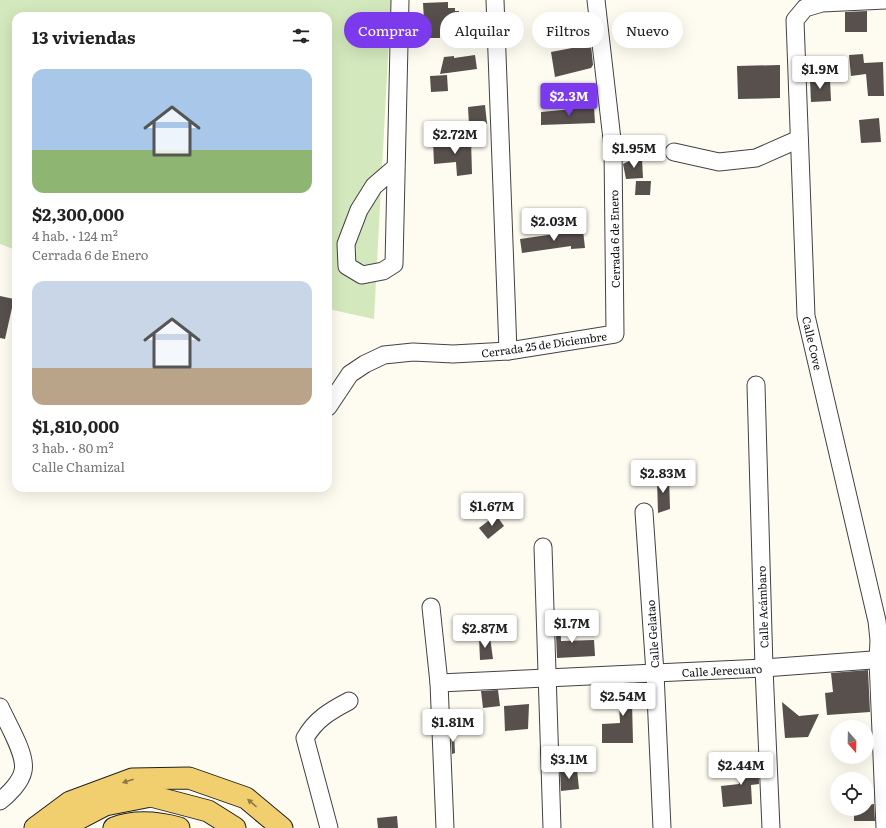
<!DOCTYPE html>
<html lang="es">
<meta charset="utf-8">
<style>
body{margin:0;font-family:Literata,serif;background:#f6f6f6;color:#222;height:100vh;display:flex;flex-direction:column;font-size:15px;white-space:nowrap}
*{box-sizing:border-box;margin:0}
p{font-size:13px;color:#767676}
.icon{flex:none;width:22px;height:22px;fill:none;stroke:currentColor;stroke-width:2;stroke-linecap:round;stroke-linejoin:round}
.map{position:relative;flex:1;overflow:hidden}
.side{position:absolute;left:12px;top:12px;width:320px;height:480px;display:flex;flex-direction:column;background:#fff;border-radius:12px;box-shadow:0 4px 16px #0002}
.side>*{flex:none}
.banner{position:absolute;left:344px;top:12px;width:380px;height:36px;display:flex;gap:8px}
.needle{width:26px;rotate:160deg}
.fabs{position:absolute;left:830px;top:720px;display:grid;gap:8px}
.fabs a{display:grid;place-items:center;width:44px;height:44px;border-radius:50%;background:#fff;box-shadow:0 4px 16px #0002;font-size:20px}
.price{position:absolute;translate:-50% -34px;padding:0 9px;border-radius:4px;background:#fff;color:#222;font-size:13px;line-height:26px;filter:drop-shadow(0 1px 2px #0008)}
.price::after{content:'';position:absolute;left:50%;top:24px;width:12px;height:9px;margin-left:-6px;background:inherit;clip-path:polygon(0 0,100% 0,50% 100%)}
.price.active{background:#7c3aed;color:#fff}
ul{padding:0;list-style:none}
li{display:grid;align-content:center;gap:8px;height:212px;padding:0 20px}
li span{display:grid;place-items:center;height:124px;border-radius:12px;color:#555}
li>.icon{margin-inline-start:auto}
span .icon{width:72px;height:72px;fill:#fffc;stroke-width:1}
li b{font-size:17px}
h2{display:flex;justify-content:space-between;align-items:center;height:48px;padding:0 20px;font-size:17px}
.pill{padding:0 14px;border-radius:18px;background:#fff;box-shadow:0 4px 16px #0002;font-size:14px;line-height:36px}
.pill.active{background:#7c3aed;color:#fff}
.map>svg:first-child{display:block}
.green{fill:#d3e8bc}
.building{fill:#57504c}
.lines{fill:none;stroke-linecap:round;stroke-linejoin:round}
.minor-casing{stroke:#424242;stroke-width:19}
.major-casing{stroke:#202020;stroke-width:23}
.minor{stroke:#fff;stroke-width:17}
.major{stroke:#f2cf6e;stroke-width:21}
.oneway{fill:#8c7943}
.labels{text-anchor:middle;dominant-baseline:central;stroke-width:4;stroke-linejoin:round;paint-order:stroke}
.street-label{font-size:11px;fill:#0f0f0f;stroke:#fff}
</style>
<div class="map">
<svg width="886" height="828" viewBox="0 0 886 828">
<rect width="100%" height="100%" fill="#fefcf1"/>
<polygon class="green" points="0,0 391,0 374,319 328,309 328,16 16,16 16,250 0,244"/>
<g class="building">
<polygon points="448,2 448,8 455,8 455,11 459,11 460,27 440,29 440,38 417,38 416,21 424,21 423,3"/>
<polygon points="867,11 867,32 845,32 845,12"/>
<polygon points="582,42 583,46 591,45 593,65 591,68 555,77 551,52 572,48 571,45"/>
<polygon points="863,54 864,63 883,62 884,96 868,96 866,74 851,76 849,55"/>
<polygon points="475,55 477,69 440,74 444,57 454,56 454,58"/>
<polygon points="780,65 780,98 738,99 737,66"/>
<polygon points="447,75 448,91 431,92 430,76"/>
<polygon points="830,79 831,101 811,102 810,80"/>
<polygon points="485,105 487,124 469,125 468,107"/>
<polygon points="594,107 595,123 541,125 541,112"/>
<polygon points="879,118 881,142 861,143 859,120"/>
<polygon points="471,139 472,174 457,176 456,162 434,164 433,141"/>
<polygon points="642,159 643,178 626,179 623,164 631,160"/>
<polygon points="636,181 651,181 650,195 635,195"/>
<polygon points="583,230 585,248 571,249 571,246 522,253 520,239"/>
<polygon points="0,296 14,299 5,339 0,338"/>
<polygon points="669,477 670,509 658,513 657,478"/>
<polygon points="496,515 504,526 488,539 479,528"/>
<polygon points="555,611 560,611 561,641 594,640 595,656 557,658"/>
<polygon points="479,637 490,637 493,659 480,660"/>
<polygon points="868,670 870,712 827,715 825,693 833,692 831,673"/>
<polygon points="640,684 641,701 632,702 633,743 602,743 602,724 620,723 618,685"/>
<polygon points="498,690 500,706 483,708 481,691"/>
<polygon points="782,702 799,716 819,714 808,737 785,738"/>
<polygon points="529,704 528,729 505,731 504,706"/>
<polygon points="451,733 454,733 455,753 452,754"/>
<polygon points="758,762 759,784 751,785 752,804 723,807 721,786 739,784 737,764"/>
<polygon points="577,769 579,789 561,791 560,771"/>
<polygon points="874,804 875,821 854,821 854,809 867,809 867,805"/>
<polygon points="397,816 398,828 378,828 377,818"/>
</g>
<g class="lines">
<g class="minor-casing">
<g id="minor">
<polyline points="495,0 508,351"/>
<polyline points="674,152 719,162 756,158 799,139"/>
<polyline points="396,167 374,186 359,210 346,244 347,266 362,275 383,271 394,264 400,0"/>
<polyline points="756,385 764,668 771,828"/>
<polyline points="328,407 350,374 365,364 384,355 413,352 453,354 508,351 615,334 613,148 596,0"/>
<polyline points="644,512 655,673 662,828"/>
<polyline points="543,547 552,828"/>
<polyline points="431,607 439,683 445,828"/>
<polyline points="439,683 764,668 886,659"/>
<path d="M0,707C7,723 27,755 23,771C21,782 8,795 0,801"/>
<path d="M329,828L305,738C316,719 330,711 349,701"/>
<polyline points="885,828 878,660 879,640 877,621 806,316 795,20 805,8 822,3 886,0"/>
</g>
</g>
<g class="major-casing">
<g id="major">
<polyline points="35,828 70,802 132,779 189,778 246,798 282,828"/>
<polyline points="61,828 105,805 151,796 208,811 235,828"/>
<path d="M114,828C135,820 157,822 179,828"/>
</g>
</g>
<use href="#minor" class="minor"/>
<use href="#major" class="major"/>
</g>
<defs><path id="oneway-solid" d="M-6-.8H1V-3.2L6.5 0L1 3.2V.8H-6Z"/></defs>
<g class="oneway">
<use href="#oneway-solid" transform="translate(128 781) rotate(163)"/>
<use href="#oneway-solid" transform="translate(252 803) rotate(-140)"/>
</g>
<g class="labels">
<g class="street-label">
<text transform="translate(614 239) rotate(-91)">Cerrada 6 de Enero</text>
<text transform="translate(813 343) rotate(77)">Calle Cove</text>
<text transform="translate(544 344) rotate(-8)">Cerrada 25 de Diciembre</text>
<text transform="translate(762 607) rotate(-92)">Calle Acámbaro</text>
<text transform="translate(652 634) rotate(-94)">Calle Gelatao</text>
<text transform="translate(722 670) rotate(-3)">Calle Jerecuaro</text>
</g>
</g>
</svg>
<div class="fabs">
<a><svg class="needle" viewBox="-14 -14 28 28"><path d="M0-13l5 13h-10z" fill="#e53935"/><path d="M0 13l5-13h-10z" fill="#767676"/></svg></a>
<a><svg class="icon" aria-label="locate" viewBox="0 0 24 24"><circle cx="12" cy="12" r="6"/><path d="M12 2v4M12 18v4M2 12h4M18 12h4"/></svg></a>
</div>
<b class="price" style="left:820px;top:90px">$1.9M</b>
<b class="price active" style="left:569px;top:117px">$2.3M</b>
<b class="price" style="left:455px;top:155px">$2.72M</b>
<b class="price" style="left:634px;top:169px">$1.95M</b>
<b class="price" style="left:554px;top:242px">$2.03M</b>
<b class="price" style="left:663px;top:494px">$2.83M</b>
<b class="price" style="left:492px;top:527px">$1.67M</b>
<b class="price" style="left:572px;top:644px">$1.7M</b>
<b class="price" style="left:485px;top:649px">$2.87M</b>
<b class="price" style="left:623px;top:717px">$2.54M</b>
<b class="price" style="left:453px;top:743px">$1.81M</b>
<b class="price" style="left:569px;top:780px">$3.1M</b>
<b class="price" style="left:741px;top:786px">$2.44M</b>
<div class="banner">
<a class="pill active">Comprar</a>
<a class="pill">Alquilar</a>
<a class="pill">Filtros</a>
<a class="pill">Nuevo</a>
</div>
<section class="side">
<h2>13 viviendas<svg class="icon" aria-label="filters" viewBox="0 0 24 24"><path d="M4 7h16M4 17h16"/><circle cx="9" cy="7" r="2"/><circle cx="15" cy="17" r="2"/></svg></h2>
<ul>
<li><span style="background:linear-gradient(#a9c7e8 65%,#8fb573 0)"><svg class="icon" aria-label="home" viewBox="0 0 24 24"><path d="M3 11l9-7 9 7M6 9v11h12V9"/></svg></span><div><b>$2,300,000</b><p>4 hab. · 124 m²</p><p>Cerrada 6 de Enero</p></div></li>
<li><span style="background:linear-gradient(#c9d6e8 70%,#b9a48a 0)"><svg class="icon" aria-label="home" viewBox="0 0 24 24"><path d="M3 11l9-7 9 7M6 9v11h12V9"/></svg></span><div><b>$1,810,000</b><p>3 hab. · 80 m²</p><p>Calle Chamizal</p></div></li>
</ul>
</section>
</div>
